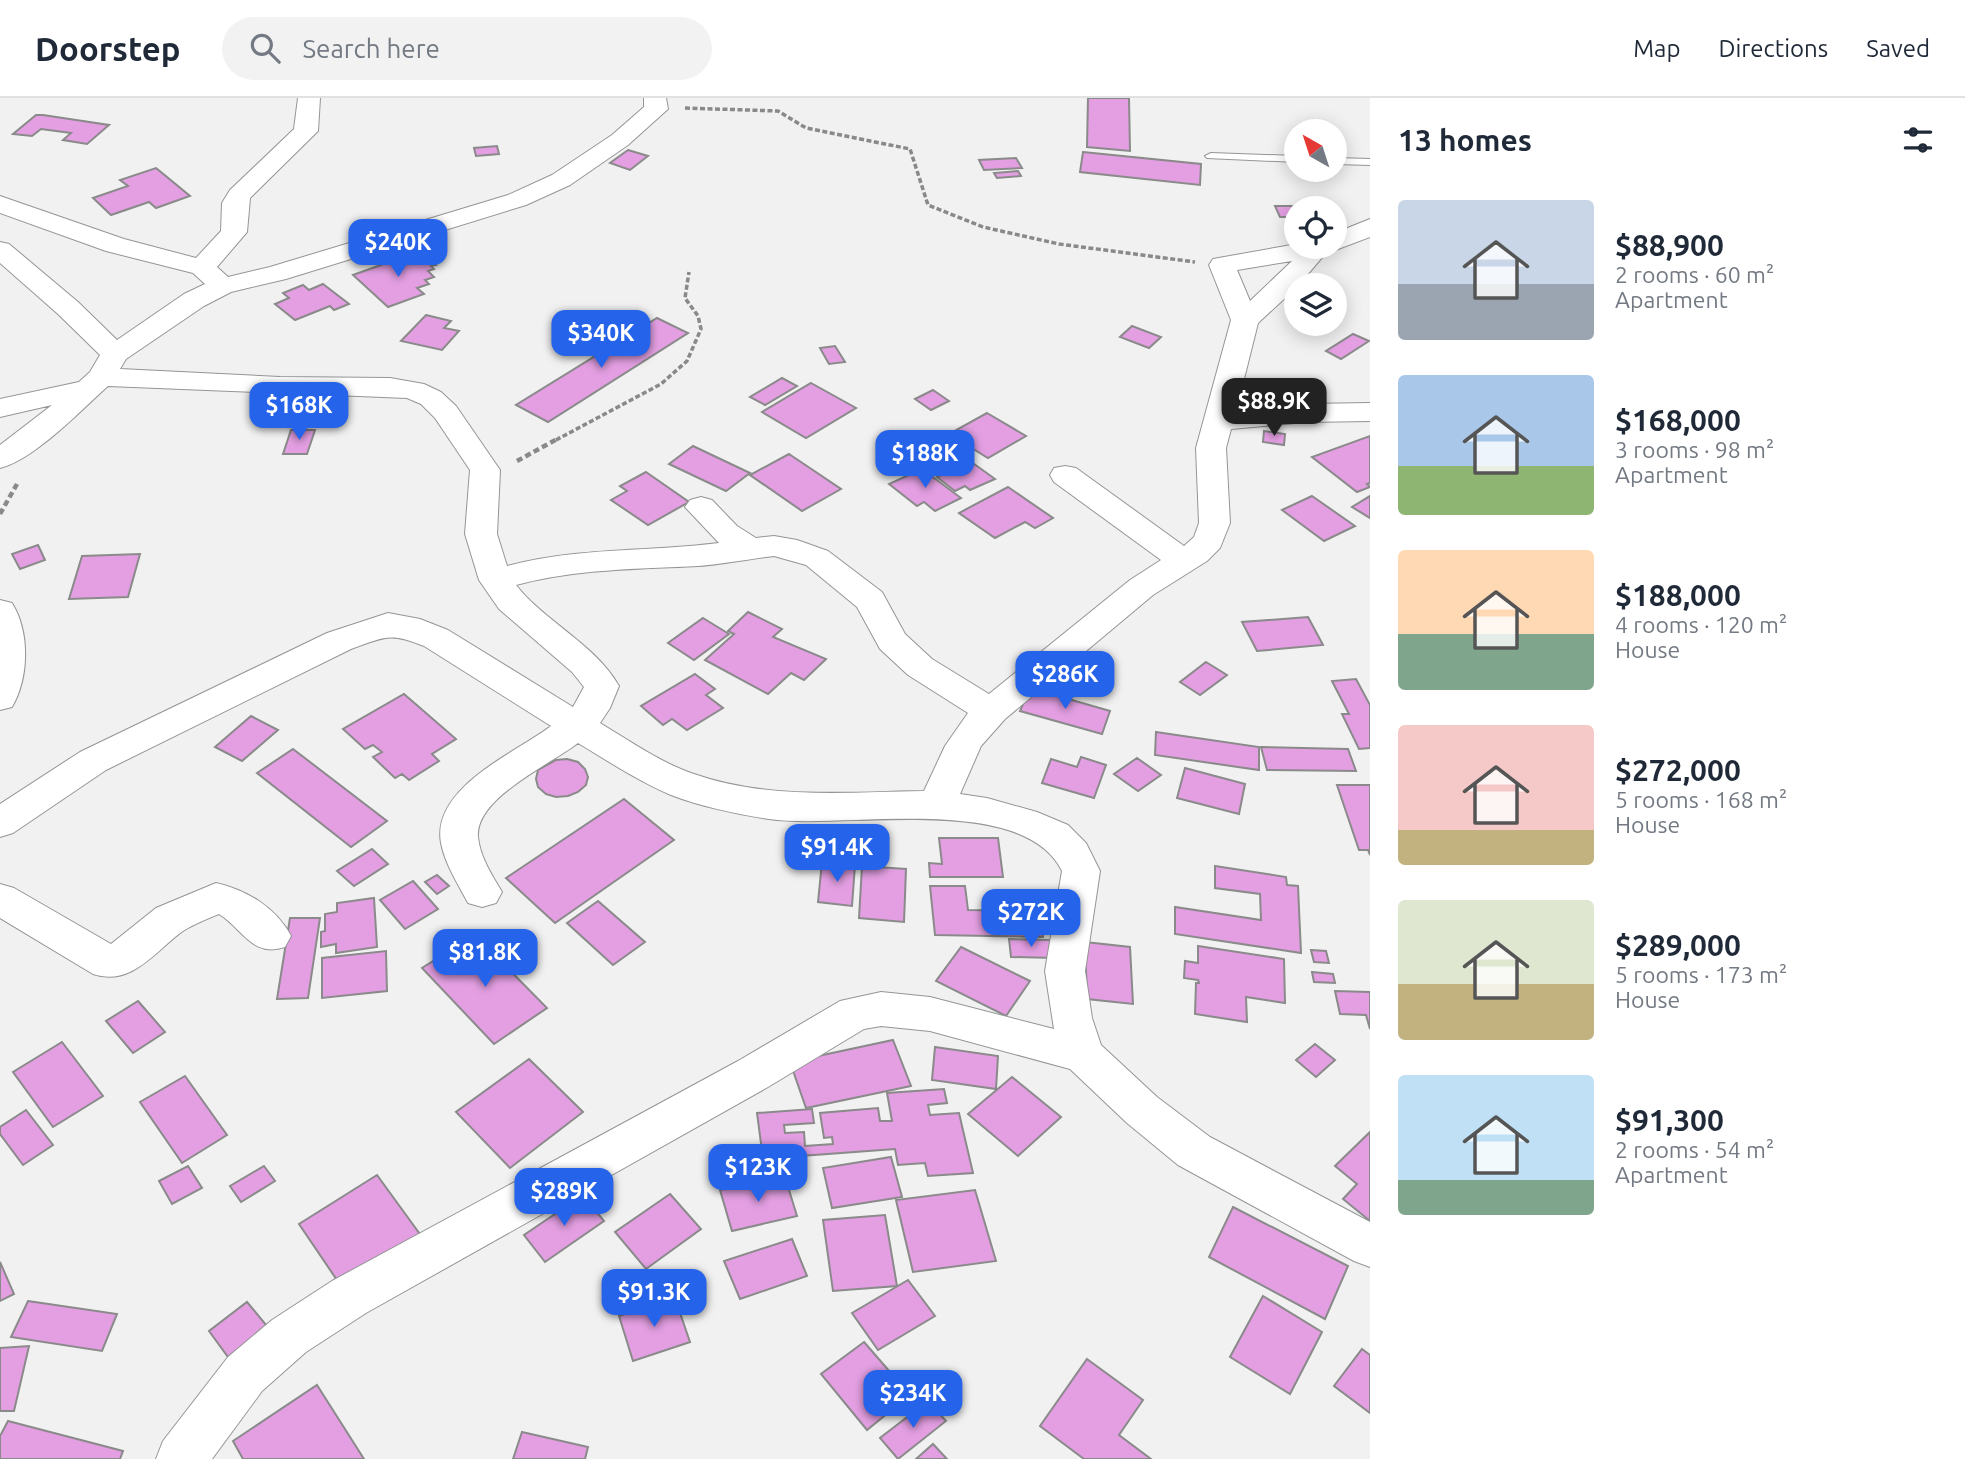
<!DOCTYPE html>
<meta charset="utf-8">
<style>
body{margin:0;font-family:Ubuntu,sans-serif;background:#f2f2f3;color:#1f2937;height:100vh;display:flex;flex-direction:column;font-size:26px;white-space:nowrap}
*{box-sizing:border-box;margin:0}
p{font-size:23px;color:#747a83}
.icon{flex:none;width:38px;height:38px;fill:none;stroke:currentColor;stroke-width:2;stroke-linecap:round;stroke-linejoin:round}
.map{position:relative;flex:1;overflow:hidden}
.panel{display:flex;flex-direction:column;background:#fff;width:595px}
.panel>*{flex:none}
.needle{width:46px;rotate:321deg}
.controls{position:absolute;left:1284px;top:21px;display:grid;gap:14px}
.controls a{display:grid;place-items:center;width:63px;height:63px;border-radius:50%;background:#fff;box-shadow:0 4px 18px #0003;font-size:35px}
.price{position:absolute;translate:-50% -60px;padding:0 16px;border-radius:14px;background:#2563eb;color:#fff;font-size:23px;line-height:46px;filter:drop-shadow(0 2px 4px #0008)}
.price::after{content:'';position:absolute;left:50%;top:42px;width:21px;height:16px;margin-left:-10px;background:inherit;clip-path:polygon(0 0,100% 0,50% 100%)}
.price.on{background:#222;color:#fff}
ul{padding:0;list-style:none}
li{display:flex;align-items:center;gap:21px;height:175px;padding:0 28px}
li span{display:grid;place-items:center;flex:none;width:196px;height:140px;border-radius:7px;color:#555}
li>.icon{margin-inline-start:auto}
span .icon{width:84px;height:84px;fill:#fffc;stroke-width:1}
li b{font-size:30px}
h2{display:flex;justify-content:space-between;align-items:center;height:84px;padding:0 28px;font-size:30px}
header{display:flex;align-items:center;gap:42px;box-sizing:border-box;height:98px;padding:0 35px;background:#fff;border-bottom:2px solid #e0e1e3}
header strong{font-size:33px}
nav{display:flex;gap:38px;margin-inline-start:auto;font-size:24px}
.search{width:490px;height:63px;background:#f2f2f3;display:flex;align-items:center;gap:18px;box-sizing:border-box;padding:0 24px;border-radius:38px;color:#747a83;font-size:26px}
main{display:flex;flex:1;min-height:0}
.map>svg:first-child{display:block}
.building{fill:#e39fe2;stroke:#8b8a8b;stroke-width:2}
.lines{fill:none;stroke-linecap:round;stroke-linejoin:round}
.service-casing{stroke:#949596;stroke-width:2}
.minor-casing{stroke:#949596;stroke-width:2}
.path-far1{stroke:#888989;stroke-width:3.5;stroke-dasharray:5 2.5;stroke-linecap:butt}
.path{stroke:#888989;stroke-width:4.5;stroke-dasharray:6 3.5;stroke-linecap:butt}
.service{fill:#fff;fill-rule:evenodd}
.minor{fill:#fff;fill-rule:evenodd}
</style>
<header>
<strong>Doorstep</strong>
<div class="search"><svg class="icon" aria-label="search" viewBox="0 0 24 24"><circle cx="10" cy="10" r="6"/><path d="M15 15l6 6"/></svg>Search here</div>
<nav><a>Map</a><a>Directions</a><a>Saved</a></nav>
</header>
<main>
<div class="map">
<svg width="1370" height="1361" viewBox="0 0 1370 1361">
<rect width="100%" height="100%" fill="#f1f1f2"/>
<g class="building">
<polygon points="1088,0 1129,0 1130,53 1087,49"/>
<polygon points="36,17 43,17 109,27 87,46 63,42 71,35 41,31 32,38 13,36"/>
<polygon points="497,48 499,56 476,58 474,50"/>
<polygon points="628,52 648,58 630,72 610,65"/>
<polygon points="1083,54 1201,66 1200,87 1080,74"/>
<polygon points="1016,60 1022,70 984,72 979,62"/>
<polygon points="156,70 190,98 156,110 149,104 111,117 93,100 128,88 120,82"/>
<polygon points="1018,73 1021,78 997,80 994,75"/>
<polygon points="1275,108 1311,108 1312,110 1297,110 1297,119 1280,119"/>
<polygon points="420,153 436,167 431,168 434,171 428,173 434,179 425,182 429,186 417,190 424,196 388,209 353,177"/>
<polygon points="323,186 349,206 334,212 330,208 295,222 275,206 289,200 283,195 303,187 309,192"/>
<polygon points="426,217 451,223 444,230 459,233 442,252 401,243"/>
<polygon points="657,220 688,235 548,324 516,307"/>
<polygon points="1132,228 1161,239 1149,250 1120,239"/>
<polygon points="1353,236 1369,243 1341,261 1326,253"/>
<polygon points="835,248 845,264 829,266 820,250"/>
<polygon points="782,280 797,288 765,307 750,299"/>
<polygon points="811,285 856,310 806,340 762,314"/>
<polygon points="933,292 949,303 931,312 915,301"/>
<polygon points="987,315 1026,338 988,360 949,336"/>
<polygon points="291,332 315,332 307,356 283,356"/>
<polygon points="1264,333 1285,336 1284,347 1263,344"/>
<polygon points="1370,338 1370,385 1367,386 1370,389 1357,394 1312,359"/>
<polygon points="693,348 750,375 726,393 669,366"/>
<polygon points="789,356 841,391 802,413 750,377"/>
<polygon points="970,363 995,381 970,392 965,388 955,393 937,379"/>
<polygon points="922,371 961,400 935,413 924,404 917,408 889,386"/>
<polygon points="646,374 689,404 648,427 611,402 627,393 620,388"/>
<polygon points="1008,389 1053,420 1035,430 1025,424 995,440 959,415"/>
<polygon points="1312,398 1355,428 1324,443 1282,412"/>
<polygon points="1370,398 1370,420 1352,409"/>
<polygon points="38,447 45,462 20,471 12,456"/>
<polygon points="140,456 128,499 69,501 82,458"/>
<polygon points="748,514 782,531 773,539 826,561 804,582 791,575 768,596 705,562 734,536 728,533"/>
<polygon points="1308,519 1323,547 1257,553 1242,524"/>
<polygon points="703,520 729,536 694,562 668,545"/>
<polygon points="1206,564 1227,577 1200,597 1180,584"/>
<polygon points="695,576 715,591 706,597 723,610 687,632 672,621 663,627 641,608"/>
<polygon points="1356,581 1370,607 1370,650 1359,651 1342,616 1349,616 1332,583"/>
<polygon points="1030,590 1110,613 1102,636 1020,613"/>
<polygon points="404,596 456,641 432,656 439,663 409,682 402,676 395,680 373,659 382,654 373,647 365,651 343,631"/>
<polygon points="251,618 278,632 242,663 215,649"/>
<polygon points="1156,634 1259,649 1259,672 1155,657"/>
<polygon points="1261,649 1348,651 1356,673 1267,672"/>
<polygon points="293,651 387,723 351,749 257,675"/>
<polygon points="1081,659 1106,667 1094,700 1042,685 1051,661 1077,669"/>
<polygon points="1137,660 1161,677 1138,693 1114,676"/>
<polygon points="567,661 578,664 585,671 588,679 586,687 578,694 568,698 556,699 546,696 538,689 536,681 538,672 556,662"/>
<polygon points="1185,670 1245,686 1239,716 1177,700"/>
<polygon points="1337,687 1370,687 1370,757 1368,752 1359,752"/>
<polygon points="624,701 674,742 555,825 506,780"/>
<polygon points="939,740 998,740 1003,779 930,779 929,765 942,766"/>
<polygon points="372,751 388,766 354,788 337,773"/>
<polygon points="822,764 855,767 852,808 818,804"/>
<polygon points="862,768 906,771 904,824 859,820"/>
<polygon points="1215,768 1286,779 1287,787 1298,788 1301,855 1175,836 1175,809 1261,822 1260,796 1215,790"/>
<polygon points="437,777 449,788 437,796 425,784"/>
<polygon points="413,783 438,811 405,831 380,802"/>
<polygon points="930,788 965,788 968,812 1039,813 1043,839 935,837"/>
<polygon points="374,800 377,849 336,855 336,846 321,849 321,834 325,833 325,816 337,814 337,805"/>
<polygon points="598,803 645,844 613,867 567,825"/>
<polygon points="290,820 320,820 308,900 277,901"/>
<polygon points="475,837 547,910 494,946 422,870"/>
<polygon points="1009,841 1052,842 1054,860 1011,859"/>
<polygon points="1085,844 1130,849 1133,906 1087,901"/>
<polygon points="1198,848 1284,861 1285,905 1246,899 1247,924 1195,916 1196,885 1199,885 1198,882 1184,880 1185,863 1198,865"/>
<polygon points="961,849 1030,883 1006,918 936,883"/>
<polygon points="1311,852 1326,853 1329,865 1314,864"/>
<polygon points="386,853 387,893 322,900 322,860"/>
<polygon points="1312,874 1333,876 1335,885 1314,884"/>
<polygon points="1335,893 1370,894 1370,931 1366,917 1340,916"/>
<polygon points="138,903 165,934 133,955 106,923"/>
<polygon points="893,942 911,988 806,1010 790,964"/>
<polygon points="62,944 103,998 53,1029 13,974"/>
<polygon points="1315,946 1335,962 1316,979 1296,962"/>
<polygon points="935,949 998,958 996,991 932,982"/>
<polygon points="529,961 583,1014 510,1070 456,1014"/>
<polygon points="185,978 227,1037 182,1065 140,1004"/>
<polygon points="1012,979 1061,1019 1018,1058 968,1016"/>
<polygon points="944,991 947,1005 928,1007 930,1017 959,1015 973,1075 928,1078 925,1065 898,1067 895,1051 801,1058 803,1073 765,1076 757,1015 812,1011 814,1025 784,1027 785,1035 804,1034 805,1048 833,1046 832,1039 824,1040 820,1015 878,1010 880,1023 892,1023 887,995"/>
<polygon points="26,1012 53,1047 23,1067 0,1036 0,1029"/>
<polygon points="1370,1034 1370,1123 1343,1101 1357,1086 1335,1068"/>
<polygon points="891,1059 902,1099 832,1110 823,1070"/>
<polygon points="188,1068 202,1090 172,1106 159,1083"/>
<polygon points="264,1068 275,1083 241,1104 230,1088"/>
<polygon points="377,1077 422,1139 343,1191 299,1126"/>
<polygon points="785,1079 797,1118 732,1133 720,1092"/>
<polygon points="975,1092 996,1163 913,1174 896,1102"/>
<polygon points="670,1096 701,1131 646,1171 615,1134"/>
<polygon points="583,1097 604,1123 545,1164 524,1137"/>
<polygon points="1233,1109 1348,1168 1325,1221 1209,1159"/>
<polygon points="885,1117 897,1188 833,1193 823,1122"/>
<polygon points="792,1141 807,1178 740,1201 724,1163"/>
<polygon points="0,1164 14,1196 0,1203"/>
<polygon points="908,1182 935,1218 878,1252 852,1215"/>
<polygon points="1263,1198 1322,1234 1290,1296 1230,1259"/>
<polygon points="675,1200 690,1244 633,1263 619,1218"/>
<polygon points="28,1203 117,1216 102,1253 11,1239"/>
<polygon points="247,1204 267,1228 228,1259 209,1233"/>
<polygon points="864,1244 910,1297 867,1332 821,1276"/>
<polygon points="29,1248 14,1313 0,1313 0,1250"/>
<polygon points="1362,1251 1370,1257 1370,1315 1334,1288"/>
<polygon points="1087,1261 1143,1302 1119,1337 1151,1361 1084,1361 1040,1328"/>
<polygon points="317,1287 364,1361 243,1361 233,1343"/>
<polygon points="928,1303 946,1323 898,1361 880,1340"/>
<polygon points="8,1323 123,1353 120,1361 0,1361 0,1338"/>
<polygon points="522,1334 588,1349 585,1361 513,1361"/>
<polygon points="933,1346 947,1361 916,1361"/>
</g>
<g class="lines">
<g class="service-casing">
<g id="service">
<polygon points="1211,55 1297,58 1297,64 1207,60 1205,58"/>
<polygon points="1335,60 1370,61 1370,67 1335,66"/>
</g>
</g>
<g class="minor-casing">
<g id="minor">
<path d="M298,0H320L318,33L250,100L247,134L217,169L228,179L270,169L508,97L552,77L612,37L644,9V0H666L668,11L628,47L570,87L526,107L286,181L231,194L204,208L126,261L120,271L280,279L390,280L424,286L441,294L456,308L500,372L497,436L507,468C578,449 647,454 719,445L685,409L690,402L701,399L712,402L737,428L756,440L774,438L797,442L828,453L882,494L905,536L932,561L989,596L1130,482L1161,462L1054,384L1050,377L1054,370L1065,368L1076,370L1184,448L1194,439L1199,425L1196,350L1231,222L1209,167L1213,161L1297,146V149H1335V135L1370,121V139L1325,156L1296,190L1258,225L1236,313L1306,306L1370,305V323L1306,324L1231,331L1226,350L1230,425L1220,450L1207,463L1153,497L1005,621L981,648L960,696L987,700L1037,714L1068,727L1086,745L1100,773L1085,873L1092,920L1101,947L1157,999L1210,1039L1370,1124V1169L1354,1163L1178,1067L1127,1025L1070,971L930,933L881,928L864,931L768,989L366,1215L306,1254L262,1293L212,1361H156L163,1343L228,1259L272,1222L332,1183L738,963L840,903L881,894L930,899L1054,931L1045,873L1062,773C1023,693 842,732 769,721C740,717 699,708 671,697C638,683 608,663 578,645C551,666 475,700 478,739C480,759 492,777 502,794L496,805L482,809L468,805C458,786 445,766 441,745C431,690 515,655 551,628L424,548C389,534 385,539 351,551L106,672L13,735L0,739V706L80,654L327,535L388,515L420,521L448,532L573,609L584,589L572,574L499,511L479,482L465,436L470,372L435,320L421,306L407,300L108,288C81,312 34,362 0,370V347L52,307L0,319V301L79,284L90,274L100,257L58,216L0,165V144L9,146L78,204L117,242L184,196L205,186L193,175L106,153L0,115V98L124,141L196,160L221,133L222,105L230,92L294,31ZM1292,163L1250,203L1237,172ZM774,458L806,467L857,509L880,551L908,577L968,615L945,648L924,693C848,694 768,702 694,676C661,665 630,643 600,625L610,610L619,588C594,545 546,525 516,487C576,471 637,471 699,468C724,466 749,461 774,458Z"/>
<path d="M0,502L12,505C30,534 29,580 12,609L0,612Z"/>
<path d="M216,785C246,792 276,809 291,838L285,849C252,860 243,831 219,816C207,821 194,826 183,833C155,853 132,889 93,876L0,820V786L14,790L111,846L156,810Z"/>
</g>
</g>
<g class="path-far1">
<polyline points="685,10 778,13 806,30 910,51 928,107 983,129 1059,146 1195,164"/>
<polyline points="556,342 661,286 687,263 701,231 698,218 685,200 689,174"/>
</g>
<g class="path">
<polyline points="517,363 559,340"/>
<polyline points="0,416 17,386"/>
</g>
<use href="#service" class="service"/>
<use href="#minor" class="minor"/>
</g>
</svg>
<div class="controls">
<a><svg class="needle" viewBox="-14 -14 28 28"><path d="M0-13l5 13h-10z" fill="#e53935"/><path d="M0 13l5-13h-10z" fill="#747a83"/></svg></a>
<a><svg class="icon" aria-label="locate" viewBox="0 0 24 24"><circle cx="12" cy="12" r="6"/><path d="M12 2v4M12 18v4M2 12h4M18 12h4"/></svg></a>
<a><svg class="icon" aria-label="layers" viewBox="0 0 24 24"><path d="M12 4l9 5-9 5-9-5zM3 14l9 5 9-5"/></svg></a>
</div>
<b class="price" style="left:398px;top:181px">$240K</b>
<b class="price" style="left:601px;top:272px">$340K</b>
<b class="price on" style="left:1274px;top:340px">$88.9K</b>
<b class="price" style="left:299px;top:344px">$168K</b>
<b class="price" style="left:925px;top:392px">$188K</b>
<b class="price" style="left:1065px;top:613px">$286K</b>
<b class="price" style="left:837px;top:786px">$91.4K</b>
<b class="price" style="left:1031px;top:851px">$272K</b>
<b class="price" style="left:485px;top:891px">$81.8K</b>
<b class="price" style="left:758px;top:1106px">$123K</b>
<b class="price" style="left:564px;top:1130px">$289K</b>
<b class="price" style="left:654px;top:1231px">$91.3K</b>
<b class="price" style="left:913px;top:1332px">$234K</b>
</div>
<section class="panel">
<h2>13 homes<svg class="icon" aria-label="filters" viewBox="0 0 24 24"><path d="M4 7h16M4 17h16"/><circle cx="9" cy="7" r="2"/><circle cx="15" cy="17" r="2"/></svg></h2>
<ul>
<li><span style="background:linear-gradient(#c9d6e8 60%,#9aa5b1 0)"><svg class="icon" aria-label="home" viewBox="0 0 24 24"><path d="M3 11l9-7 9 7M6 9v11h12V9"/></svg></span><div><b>$88,900</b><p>2 rooms · 60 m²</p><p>Apartment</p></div></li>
<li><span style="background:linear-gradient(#a9c7e8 65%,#8fb573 0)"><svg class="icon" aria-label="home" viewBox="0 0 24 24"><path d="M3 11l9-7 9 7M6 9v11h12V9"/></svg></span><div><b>$168,000</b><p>3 rooms · 98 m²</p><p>Apartment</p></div></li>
<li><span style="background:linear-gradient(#ffd9b3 60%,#7fa58c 0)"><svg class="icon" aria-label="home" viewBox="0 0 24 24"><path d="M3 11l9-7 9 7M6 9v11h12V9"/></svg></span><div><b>$188,000</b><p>4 rooms · 120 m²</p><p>House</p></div></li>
<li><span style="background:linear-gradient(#f6c9c9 75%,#c2b280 0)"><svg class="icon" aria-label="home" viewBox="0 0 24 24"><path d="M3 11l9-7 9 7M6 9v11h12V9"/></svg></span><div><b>$272,000</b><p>5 rooms · 168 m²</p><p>House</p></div></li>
<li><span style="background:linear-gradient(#dfe7d0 60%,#c2b280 0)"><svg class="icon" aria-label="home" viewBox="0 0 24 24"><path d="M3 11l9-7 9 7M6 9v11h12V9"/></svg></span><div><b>$289,000</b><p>5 rooms · 173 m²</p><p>House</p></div></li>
<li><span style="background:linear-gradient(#bfe0f5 75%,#7fa58c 0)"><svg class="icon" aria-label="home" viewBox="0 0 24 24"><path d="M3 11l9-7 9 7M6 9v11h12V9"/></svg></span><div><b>$91,300</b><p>2 rooms · 54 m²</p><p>Apartment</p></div></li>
</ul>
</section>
</main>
